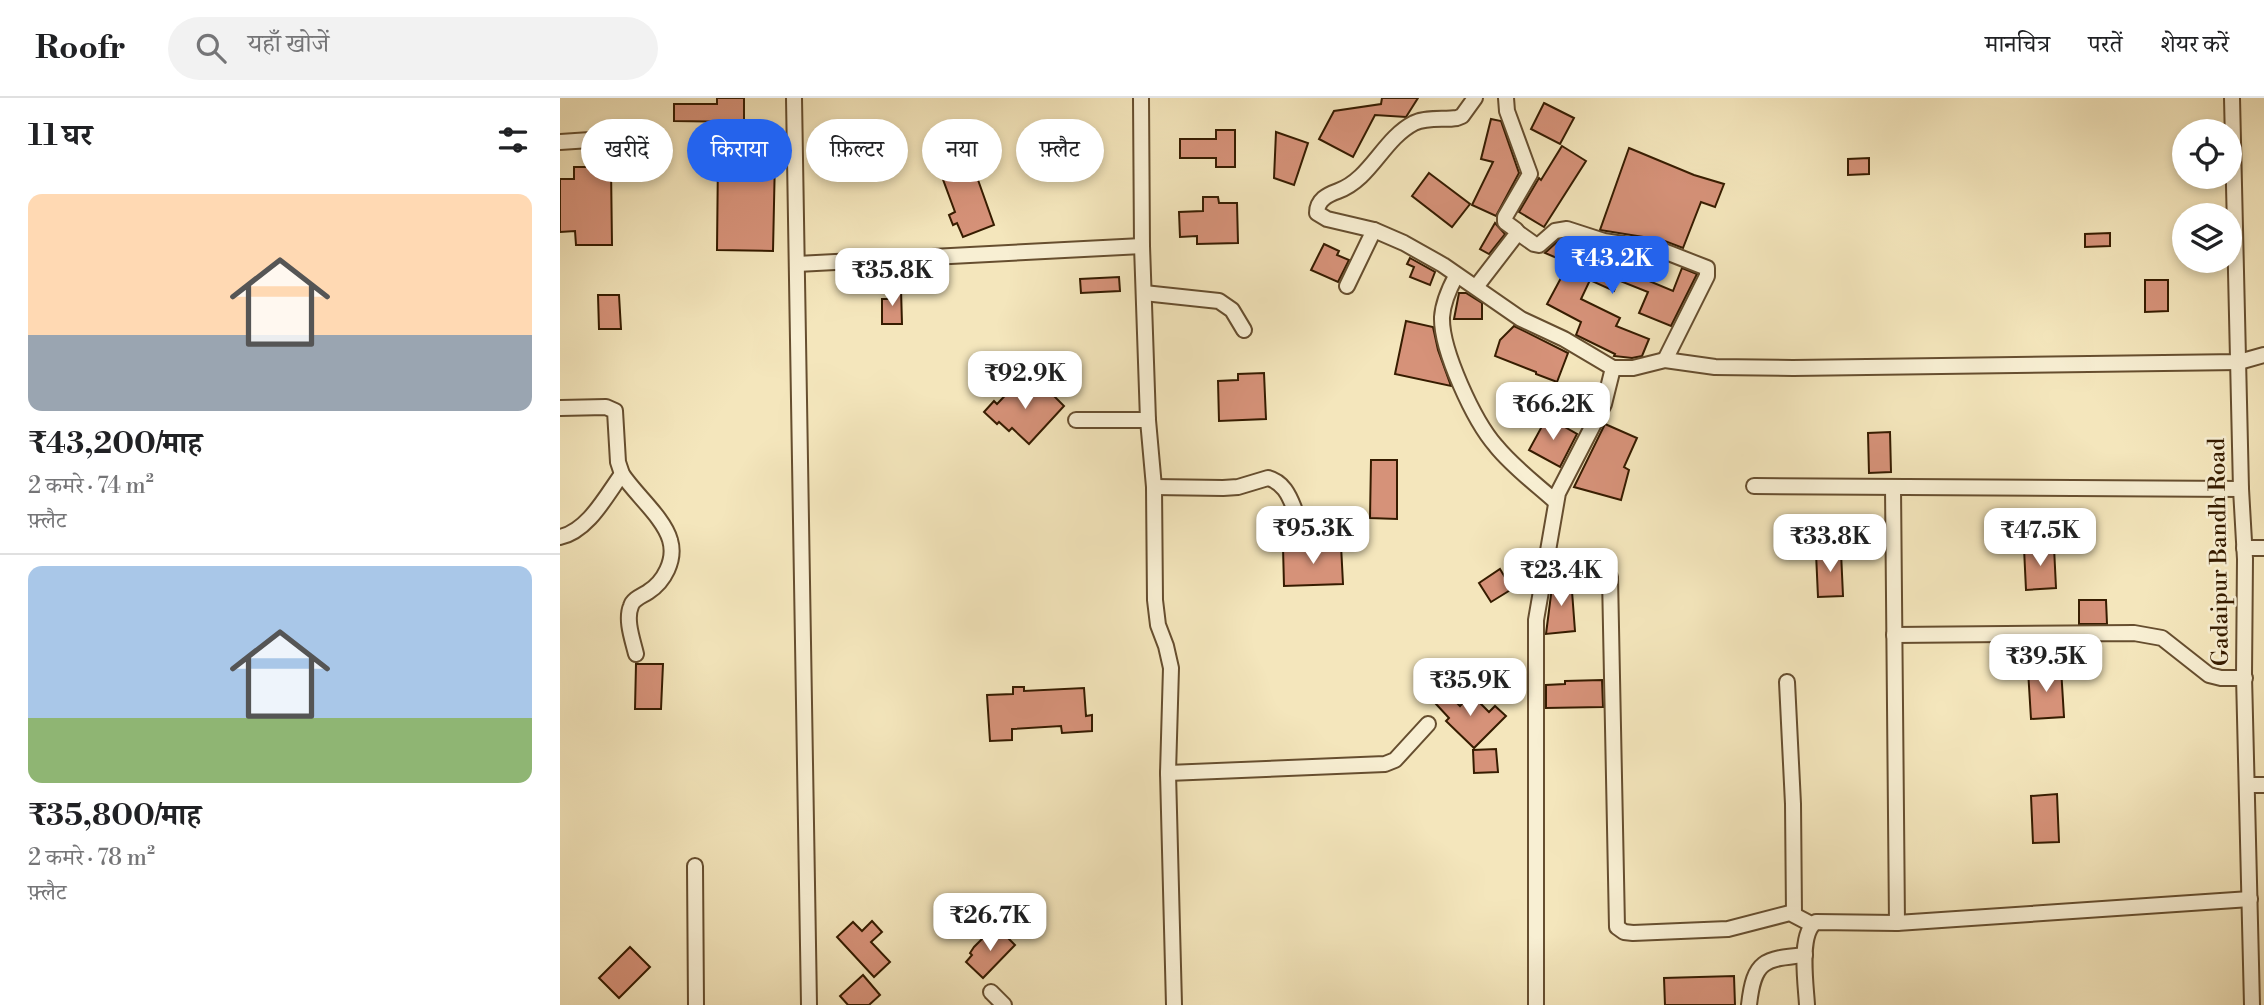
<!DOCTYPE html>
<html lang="hi">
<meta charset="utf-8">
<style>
body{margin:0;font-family:"Libre Bodoni","Noto Serif Devanagari",serif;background:#f2f2f2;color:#202124;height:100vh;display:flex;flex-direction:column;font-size:26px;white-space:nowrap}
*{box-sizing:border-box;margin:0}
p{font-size:23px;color:#757577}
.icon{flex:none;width:38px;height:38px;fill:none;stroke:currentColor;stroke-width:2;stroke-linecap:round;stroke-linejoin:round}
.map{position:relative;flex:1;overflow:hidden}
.side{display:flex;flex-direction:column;background:#fff;width:560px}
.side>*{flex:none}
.guide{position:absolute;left:21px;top:21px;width:665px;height:63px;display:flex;gap:14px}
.fabs{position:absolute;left:1612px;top:21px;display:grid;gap:14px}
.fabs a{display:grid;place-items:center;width:70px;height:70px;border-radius:50%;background:#fff;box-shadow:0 4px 10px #0003;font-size:35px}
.price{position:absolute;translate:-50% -60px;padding:0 16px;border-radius:14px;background:#fff;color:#222;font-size:23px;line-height:46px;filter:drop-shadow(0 2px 4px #0008)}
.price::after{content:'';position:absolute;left:50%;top:42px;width:21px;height:16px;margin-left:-10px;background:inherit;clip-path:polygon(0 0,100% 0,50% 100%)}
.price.on{background:#2563eb;color:#fff}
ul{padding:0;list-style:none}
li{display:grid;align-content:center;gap:14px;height:371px;padding:0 28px}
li+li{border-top:2px solid #e0e0e0}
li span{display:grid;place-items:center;height:217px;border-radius:14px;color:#555}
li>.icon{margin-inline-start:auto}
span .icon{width:126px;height:126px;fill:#fffc;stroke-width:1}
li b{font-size:30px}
h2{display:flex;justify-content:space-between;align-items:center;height:84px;padding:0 28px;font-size:30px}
.pill{padding:0 24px;border-radius:32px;background:#fff;box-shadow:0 4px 10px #0003;font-size:24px;line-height:63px}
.pill.on{background:#2563eb;color:#fff}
header{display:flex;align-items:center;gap:42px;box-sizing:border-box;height:98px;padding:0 35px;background:#fff;border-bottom:2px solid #e0e0e0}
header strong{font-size:33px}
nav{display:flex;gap:38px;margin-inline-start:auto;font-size:24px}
.search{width:490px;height:63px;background:#f2f2f2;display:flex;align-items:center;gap:18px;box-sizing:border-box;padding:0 24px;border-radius:38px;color:#757577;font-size:26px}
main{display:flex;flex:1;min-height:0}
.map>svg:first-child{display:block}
.building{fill:#d69279;stroke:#361c00;stroke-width:2}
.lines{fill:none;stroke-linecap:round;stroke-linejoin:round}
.minor-casing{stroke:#664e2f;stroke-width:18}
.minor{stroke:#f8efd3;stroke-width:14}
.labels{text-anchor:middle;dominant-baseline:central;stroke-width:5;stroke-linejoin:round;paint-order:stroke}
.street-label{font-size:23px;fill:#361c00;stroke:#f8efd3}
</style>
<header>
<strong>Roofr</strong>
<div class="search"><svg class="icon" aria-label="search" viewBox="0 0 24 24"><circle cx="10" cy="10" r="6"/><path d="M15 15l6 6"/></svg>यहाँ खोजें</div>
<nav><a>मानचित्र</a><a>परतें</a><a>शेयर करें</a></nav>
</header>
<main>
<section class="side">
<h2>11 घर<svg class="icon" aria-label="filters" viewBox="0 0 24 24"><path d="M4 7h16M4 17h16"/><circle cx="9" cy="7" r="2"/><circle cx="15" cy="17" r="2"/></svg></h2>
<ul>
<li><span style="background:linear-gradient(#ffd9b3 65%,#9aa5b1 0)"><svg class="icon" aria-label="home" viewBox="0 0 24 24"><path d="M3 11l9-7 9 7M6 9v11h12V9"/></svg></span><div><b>₹43,200/माह</b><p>2 कमरे · 74 m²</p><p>फ़्लैट</p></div></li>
<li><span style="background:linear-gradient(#a9c7e8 70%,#8fb573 0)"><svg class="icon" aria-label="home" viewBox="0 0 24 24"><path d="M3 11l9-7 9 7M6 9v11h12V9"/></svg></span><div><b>₹35,800/माह</b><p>2 कमरे · 78 m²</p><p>फ़्लैट</p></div></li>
</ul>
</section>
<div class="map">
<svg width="1704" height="907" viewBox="0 0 1704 907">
<rect width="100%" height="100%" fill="#f4e6bc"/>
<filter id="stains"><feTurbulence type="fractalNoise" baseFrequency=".00286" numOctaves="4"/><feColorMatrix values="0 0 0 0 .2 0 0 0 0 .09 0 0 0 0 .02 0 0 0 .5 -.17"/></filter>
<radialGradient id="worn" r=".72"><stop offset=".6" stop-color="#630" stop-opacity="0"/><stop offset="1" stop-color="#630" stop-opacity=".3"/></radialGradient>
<g class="building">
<polygon points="157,0 184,0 184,24 114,23 114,6 157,6"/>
<polygon points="822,0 858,0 846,19 815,17 793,59 759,41 774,13 821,6"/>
<polygon points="984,5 1014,20 1000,46 971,31"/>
<polygon points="931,21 941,23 959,75 936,118 912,107 933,64 921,61"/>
<polygon points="656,32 675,32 675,69 656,69 656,60 620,60 620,41 656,41"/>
<polygon points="716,34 748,45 734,87 714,80"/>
<polygon points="1002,48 1026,63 984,129 959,114 979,80 981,82"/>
<polygon points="1069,50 1134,77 1164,86 1155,109 1141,104 1123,150 1102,142 1040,132"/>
<polygon points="158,58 215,59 213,153 157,152"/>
<polygon points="1309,60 1309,76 1288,77 1288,61"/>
<polygon points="412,65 434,127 403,139 397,125 393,127 389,117 395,114 381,76"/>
<polygon points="14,69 51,69 52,147 16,147 15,133 0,134 0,81 14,81"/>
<polygon points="869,75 910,106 892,129 852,98"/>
<polygon points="643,99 658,99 659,105 677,105 678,145 637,146 637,138 620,139 619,114 643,113"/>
<polygon points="935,125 945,136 929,156 920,151"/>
<polygon points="1550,135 1550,148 1525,149 1525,136"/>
<polygon points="1006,141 1050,154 1047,160 1079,175 1085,159 1098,161 1089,183 1113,193 1122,170 1137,176 1111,228 1079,215 1088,194 1058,182 1054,193 1030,182 1021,201 1060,220 1056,228 1089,241 1082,258 1072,260 1054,258 1055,256 1016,237 1021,224 987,206 1009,165 985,155 999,142"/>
<polygon points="764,146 779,153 777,157 789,162 778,184 751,172"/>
<polygon points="850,160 875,174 870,187 850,179 854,169 847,166"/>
<polygon points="559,179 560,193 521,195 520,181"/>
<polygon points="1585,182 1608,182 1608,213 1585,214"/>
<polygon points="341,191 342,226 322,226 322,201 328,201 328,192"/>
<polygon points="899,195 906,195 922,205 922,221 894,221"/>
<polygon points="38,197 59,197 61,231 39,231"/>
<polygon points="846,223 873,229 878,252 891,288 835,276"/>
<polygon points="954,228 1008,255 997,284 976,276 976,274 935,258 940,242"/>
<polygon points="704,275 706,321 659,323 658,283 678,282 678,276"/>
<polygon points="460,282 474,296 483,287 504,308 469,346 452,330 449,333 439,324 437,326 424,314 434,303 437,306"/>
<polygon points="1022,290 1036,296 1027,318 1013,313"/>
<polygon points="987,319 1017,336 1000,369 969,352"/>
<polygon points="1045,326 1077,340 1064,369 1069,372 1061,402 1014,389"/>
<polygon points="1330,334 1331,374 1309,375 1308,335"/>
<polygon points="811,362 837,362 837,421 810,420"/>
<polygon points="781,447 783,486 724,488 723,449"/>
<polygon points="1494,449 1496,490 1466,492 1464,450"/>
<polygon points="1281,454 1283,498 1258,499 1256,455"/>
<polygon points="940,471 952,491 931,504 919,485"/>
<polygon points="1011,480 1015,533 986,536 993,481"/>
<polygon points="1519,502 1546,502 1547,526 1519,526"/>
<polygon points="76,566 103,566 101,611 75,611"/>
<polygon points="1501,570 1504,619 1471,621 1468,572"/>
<polygon points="1042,582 1043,609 986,610 986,587 1005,586 1005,583"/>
<polygon points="453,589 464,589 464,593 524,590 526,618 532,617 532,633 502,635 501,628 452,631 452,642 430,643 427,597 453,596"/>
<polygon points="887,595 900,608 911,596 929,614 935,608 946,618 914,650 886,623 889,620 876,606"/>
<polygon points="936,651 938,674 914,675 913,652"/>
<polygon points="1497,696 1499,744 1473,745 1471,698"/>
<polygon points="312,823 322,834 311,844 330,864 314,879 277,839 293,824 302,833"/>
<polygon points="439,831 455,847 423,880 406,864 412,857 410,855 414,849 428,835 431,839"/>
<polygon points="70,849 90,869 59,900 39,880"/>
<polygon points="303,877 320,897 309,907 288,907 280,898"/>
<polygon points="1174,878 1175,907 1105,907 1104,880"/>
</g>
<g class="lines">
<g class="minor-casing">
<g id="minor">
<polyline points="234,0 249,907"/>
<polyline points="581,0 582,148 588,322 594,389 595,502 598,527 606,548 611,570 608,675 614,907"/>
<path d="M915,0L902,18L897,20C884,22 867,19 854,25C823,41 811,81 778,93C767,97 757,102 757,115L767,121L814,132L844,145L883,167L961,221L1004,241L1053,270H1073L1105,262L1155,269L1233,270L1679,264L1704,257"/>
<polyline points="1672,0 1681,391 1685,461 1684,578 1692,907"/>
<polyline points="0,44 60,40"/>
<polyline points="957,134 974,146 979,147 995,133 1007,131 1044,143 1101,152 1147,170 1147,178 1105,262"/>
<polyline points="237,166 582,148"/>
<path d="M896,178C889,191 883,204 882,219C881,252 914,323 936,348C953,369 976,386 996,404"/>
<polyline points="787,188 814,132"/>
<polyline points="916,189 956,137 956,132 945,124 945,119 970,76 947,13 946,0"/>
<polyline points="584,195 659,203 672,212 684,232"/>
<path d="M0,310L46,309L55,313L58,364L62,376C75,396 104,420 110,442C116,462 104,484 88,494C82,498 73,501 71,508C65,522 73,543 76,556"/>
<polyline points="516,322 588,322"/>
<polyline points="1194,388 1681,391"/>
<path d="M594,389L663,390L678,389L708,380C723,384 729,397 734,410"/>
<polyline points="1333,389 1337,825"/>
<path d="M0,439C28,433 46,398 62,376"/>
<polyline points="1684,450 1704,450"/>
<polyline points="1050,479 1057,829 1064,834 1073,835 1168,831 1230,815 1251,826"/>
<polyline points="1334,537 1574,535 1602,540 1649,577 1661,580 1685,580"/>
<polyline points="1227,584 1233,706 1234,816"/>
<polyline points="608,675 825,666 835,662 868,626"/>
<polyline points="1687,687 1704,687"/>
<polyline points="135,768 136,907"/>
<polyline points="431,894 444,907"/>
<polyline points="976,907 976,522 998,395 1044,306 1053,270"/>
<path d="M1189,907C1194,862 1204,861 1245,857"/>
<path d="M1247,907C1246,887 1238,835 1256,824L1337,825L1690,801"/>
</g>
</g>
<use href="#minor" class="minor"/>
</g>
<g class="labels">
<g class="street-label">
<text transform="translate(1659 454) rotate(-91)">Gadaipur Bandh Road</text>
</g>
</g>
<rect width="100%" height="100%" filter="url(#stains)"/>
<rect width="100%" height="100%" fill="url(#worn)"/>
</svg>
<div class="fabs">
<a><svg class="icon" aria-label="locate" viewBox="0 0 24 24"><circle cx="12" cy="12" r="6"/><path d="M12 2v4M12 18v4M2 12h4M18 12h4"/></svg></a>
<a><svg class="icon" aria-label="layers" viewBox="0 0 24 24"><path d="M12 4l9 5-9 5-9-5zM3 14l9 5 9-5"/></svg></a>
</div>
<b class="price on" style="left:1052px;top:198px">₹43.2K</b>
<b class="price" style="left:332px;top:210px">₹35.8K</b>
<b class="price" style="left:465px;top:313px">₹92.9K</b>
<b class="price" style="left:993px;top:344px">₹66.2K</b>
<b class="price" style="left:753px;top:468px">₹95.3K</b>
<b class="price" style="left:1480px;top:470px">₹47.5K</b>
<b class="price" style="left:1270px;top:476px">₹33.8K</b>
<b class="price" style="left:1001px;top:510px">₹23.4K</b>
<b class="price" style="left:1486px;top:596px">₹39.5K</b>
<b class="price" style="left:910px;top:620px">₹35.9K</b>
<b class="price" style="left:430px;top:855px">₹26.7K</b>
<div class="guide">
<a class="pill">खरीदें</a>
<a class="pill on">किराया</a>
<a class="pill">फ़िल्टर</a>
<a class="pill">नया</a>
<a class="pill">फ़्लैट</a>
</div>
</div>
</main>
